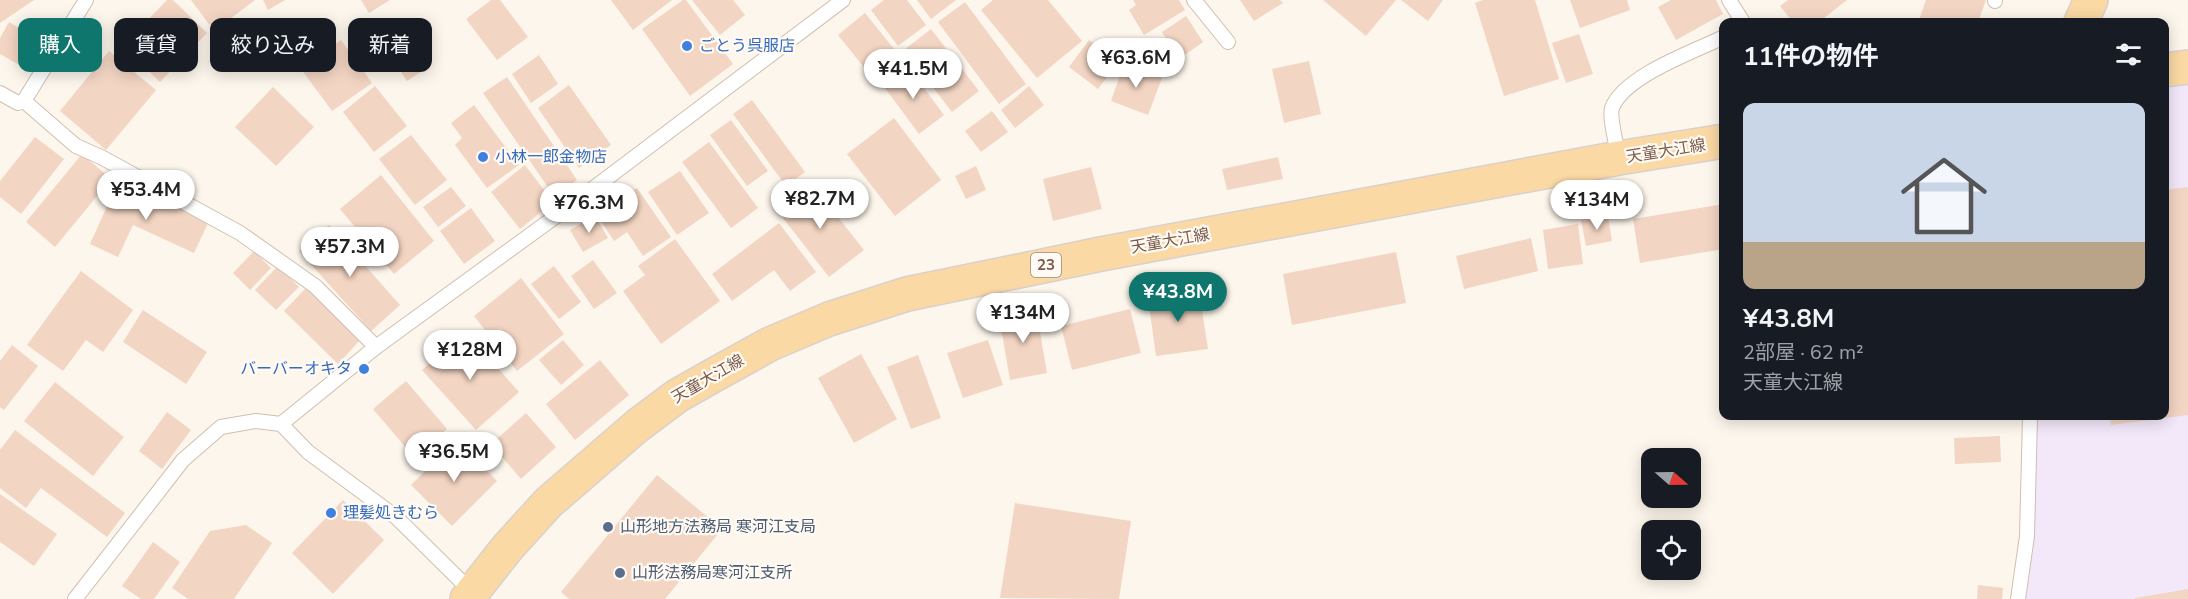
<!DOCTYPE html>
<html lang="ja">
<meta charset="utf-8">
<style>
body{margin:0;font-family:"Nunito Sans","Noto Sans JP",sans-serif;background:#20242c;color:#f1f3f6;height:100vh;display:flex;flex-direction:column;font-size:22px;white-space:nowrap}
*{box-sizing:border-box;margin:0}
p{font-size:20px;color:#9ea1a6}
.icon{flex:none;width:33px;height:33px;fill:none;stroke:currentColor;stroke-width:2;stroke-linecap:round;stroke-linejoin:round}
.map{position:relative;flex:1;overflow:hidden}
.panel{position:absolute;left:1719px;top:18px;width:450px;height:402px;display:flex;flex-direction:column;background:#171b24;border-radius:12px;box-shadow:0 3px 15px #0003}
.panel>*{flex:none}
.hud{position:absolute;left:18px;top:18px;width:570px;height:54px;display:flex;gap:12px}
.needle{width:39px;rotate:110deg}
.fabs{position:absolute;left:1641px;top:448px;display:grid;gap:12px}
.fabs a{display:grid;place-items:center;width:60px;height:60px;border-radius:12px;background:#171b24;box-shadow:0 3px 15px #0003;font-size:30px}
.price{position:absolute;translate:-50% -51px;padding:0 14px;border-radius:21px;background:#fff;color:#222;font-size:20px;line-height:39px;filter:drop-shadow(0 2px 3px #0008)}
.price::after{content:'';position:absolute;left:50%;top:36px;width:18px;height:14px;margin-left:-9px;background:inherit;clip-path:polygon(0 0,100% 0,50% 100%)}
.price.selected{background:#0f766e;color:#fff}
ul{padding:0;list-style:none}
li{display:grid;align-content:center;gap:12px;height:318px;padding:0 24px}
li+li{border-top:2px solid #363941}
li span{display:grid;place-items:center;height:186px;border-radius:12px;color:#555}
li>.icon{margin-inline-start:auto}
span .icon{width:108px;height:108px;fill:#fffc;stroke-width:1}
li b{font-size:26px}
h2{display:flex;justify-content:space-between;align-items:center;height:72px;padding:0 24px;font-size:26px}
.chip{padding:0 21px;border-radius:12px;background:#171b24;box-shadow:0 3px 15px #0003;font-size:21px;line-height:54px}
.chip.selected{background:#0f766e;color:#fff}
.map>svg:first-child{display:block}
.education{fill:#f3e8fa}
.building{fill:#f3d5c3}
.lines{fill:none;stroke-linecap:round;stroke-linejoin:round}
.service-casing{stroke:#d1beb0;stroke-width:16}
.primary-casing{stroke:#dad1cd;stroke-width:36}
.service{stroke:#fff;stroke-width:14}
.primary{stroke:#fbd9a5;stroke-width:33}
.shop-dot{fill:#3f7fe0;stroke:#fffaf3;stroke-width:2}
.service-dot{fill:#5c6f8a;stroke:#fffaf3;stroke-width:2}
.labels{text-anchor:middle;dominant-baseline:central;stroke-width:4.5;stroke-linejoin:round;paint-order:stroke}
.shield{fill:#fffaf3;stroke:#a28b7f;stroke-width:1.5}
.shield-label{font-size:15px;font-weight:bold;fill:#7a5c4d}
.shop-label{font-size:16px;fill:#366cbe;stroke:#fffaf3;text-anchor:start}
.street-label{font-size:16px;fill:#7a5c4d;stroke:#fffaf3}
.service-label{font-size:16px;fill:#4e5e75;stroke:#fffaf3;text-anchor:start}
</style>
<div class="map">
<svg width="2188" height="599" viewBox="0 0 2188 599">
<rect width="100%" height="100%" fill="#fdf6ec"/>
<polygon class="education" points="2188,67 2188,599 2018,599 2030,416 2164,416 2165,70"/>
<g class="building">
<polygon points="0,0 34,0 0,23"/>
<polygon points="167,0 173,0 207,33 160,82 123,46"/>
<polygon points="191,0 255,0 214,31"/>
<polygon points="263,0 285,0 268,10"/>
<polygon points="361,0 390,0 369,13"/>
<polygon points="491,0 500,0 528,37 497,60 466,19"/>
<polygon points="611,0 672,0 633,30"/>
<polygon points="683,0 686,0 733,64 690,96 642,29"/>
<polygon points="692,0 733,0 745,15 720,35"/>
<polygon points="884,0 907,0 926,25 898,46 871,10"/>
<polygon points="917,0 956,0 931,19"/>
<polygon points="993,0 1048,0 1082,41 1037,78 981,10"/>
<polygon points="1133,0 1179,0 1185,10 1144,35 1129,10 1136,5"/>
<polygon points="1240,0 1280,0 1283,3 1254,21"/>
<polygon points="1323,0 1396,0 1366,36"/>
<polygon points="1401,0 1443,0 1428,21"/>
<polygon points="1483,0 1535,0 1559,79 1504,96 1475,3"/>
<polygon points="1570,0 1627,0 1630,10 1580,28"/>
<polygon points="1671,0 1716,0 1723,14 1676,40 1658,7"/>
<polygon points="1788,0 1847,0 1819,22 1793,22 1780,6"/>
<polygon points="1926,0 1986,0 1978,22 1926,22 1919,20"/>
<polygon points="965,2 1026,84 999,104 938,22"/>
<polygon points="865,13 902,59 875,81 838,35"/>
<polygon points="1186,16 1203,42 1179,59 1162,32"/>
<polygon points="9,22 50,46 35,74 0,54 0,38"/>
<polygon points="931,29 979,91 952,112 904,50"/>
<polygon points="1579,34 1593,74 1566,83 1552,43"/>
<polygon points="341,40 372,83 332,111 301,69"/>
<polygon points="1089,40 1118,63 1098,89 1069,67"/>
<polygon points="415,43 430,66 407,81 392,58"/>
<polygon points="109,51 156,90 106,150 60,111"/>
<polygon points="539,55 558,84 531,103 512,74"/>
<polygon points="1309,61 1321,114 1284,123 1272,69"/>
<polygon points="1124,64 1162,78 1148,115 1111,101"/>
<polygon points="907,65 944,115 919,134 882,84"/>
<polygon points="507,77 577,180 554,196 483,93"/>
<polygon points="569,85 611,145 579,168 538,108"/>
<polygon points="375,86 407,126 374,152 343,112"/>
<polygon points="1029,86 1044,105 1015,128 1001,110"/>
<polygon points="273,87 314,127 276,166 235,127"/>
<polygon points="752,100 805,172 786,186 733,114"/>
<polygon points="474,105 519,165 487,188 455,145 462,138 451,123"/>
<polygon points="992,111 1008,132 981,152 965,131"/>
<polygon points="894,118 941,180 895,216 847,154"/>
<polygon points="731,120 768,171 747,186 710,135"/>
<polygon points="411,135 447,180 415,205 379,159"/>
<polygon points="35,137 64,159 21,214 0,197 0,181"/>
<polygon points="709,142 758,208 731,228 682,162"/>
<polygon points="82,154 111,179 55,247 26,222"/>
<polygon points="1278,157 1283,179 1227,190 1222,169"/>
<polygon points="525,165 553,202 520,229 491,192"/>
<polygon points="976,166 986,190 966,199 955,176"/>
<polygon points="1091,167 1102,209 1053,221 1043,179"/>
<polygon points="680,171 709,213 677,235 648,192"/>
<polygon points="381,175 434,241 394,274 340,209"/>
<polygon points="119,180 209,221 194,253 133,225 118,257 90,244"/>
<polygon points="810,182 864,250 829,277 776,209"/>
<polygon points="451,187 466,206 438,227 423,207"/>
<polygon points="2188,187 2188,415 2111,425 2110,416 2164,416 2164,190"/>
<polygon points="637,188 671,237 643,256 627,232 614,241 597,215"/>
<polygon points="1724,204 1724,249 1640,263 1633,219"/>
<polygon points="471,208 495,241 464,264 440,231"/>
<polygon points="595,216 608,238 583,252 570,230"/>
<polygon points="1608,216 1612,241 1586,246 1581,220"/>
<polygon points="779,223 816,272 790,291 774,270 732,301 712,274"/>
<polygon points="1578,224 1583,264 1548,269 1543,230"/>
<polygon points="329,225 400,305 371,331 299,251"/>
<polygon points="1531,238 1538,271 1464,289 1456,256"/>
<polygon points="675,239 720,301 661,344 623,291 645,275 638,266"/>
<polygon points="254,251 271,268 250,290 233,273"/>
<polygon points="1396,252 1406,303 1292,325 1283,274"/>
<polygon points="593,260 617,293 594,309 571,276"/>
<polygon points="278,266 299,287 276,310 255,290"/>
<polygon points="554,266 581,302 559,319 531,284"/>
<polygon points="81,271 133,310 103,352 86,340 63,371 27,345"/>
<polygon points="521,278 564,334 517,371 474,316"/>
<polygon points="306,288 360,340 338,364 284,311"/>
<polygon points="1199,290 1208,349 1156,356 1148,298"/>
<polygon points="1036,309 1047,373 1010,380 999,316"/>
<polygon points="1130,309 1141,353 1072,370 1061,326"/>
<polygon points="143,310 207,352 186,384 123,342"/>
<polygon points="465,331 519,392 476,430 422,370"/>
<polygon points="563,340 584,365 561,385 539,360"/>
<polygon points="988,340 1003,385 963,398 947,353"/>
<polygon points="12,345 38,366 4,410 0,407 0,361"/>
<polygon points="861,354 897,419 854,443 818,378"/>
<polygon points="918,355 941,418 911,429 887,367"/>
<polygon points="600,360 629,395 575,440 546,404"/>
<polygon points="406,381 447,429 414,457 373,409"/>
<polygon points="55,382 124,437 93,476 24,421"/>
<polygon points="167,412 191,430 162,469 139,451"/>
<polygon points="526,413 556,447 521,479 491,444"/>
<polygon points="15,430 125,513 107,537 41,488 26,508 0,488 0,450"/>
<polygon points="2000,436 2001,462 1955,464 1954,438"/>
<polygon points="457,440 497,481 452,526 411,485"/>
<polygon points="657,475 722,529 665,599 569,599 561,592"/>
<polygon points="0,494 57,534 34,566 0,542"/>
<polygon points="343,500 384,540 333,594 292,553"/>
<polygon points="1015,503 1131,521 1119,599 1000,598"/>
<polygon points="246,525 272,543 234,599 188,599 172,588 210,531"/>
<polygon points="153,542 180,562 154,599 141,599 122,586"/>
<polygon points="1978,585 2003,588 2002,599 1977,599"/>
<polygon points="2188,589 2188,599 2135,599 2135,598"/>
</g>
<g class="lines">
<g class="service-casing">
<g id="service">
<polyline points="1194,0 1228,42"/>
<polyline points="1729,0 1743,22"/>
<polyline points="1995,1 1995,0"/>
<polyline points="0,93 18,103 24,101 76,146 101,157 240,233 315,286 376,347"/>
<polyline points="24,101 86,0"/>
<path d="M1619,158C1617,147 1609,117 1612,108C1624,76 1693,52 1724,37"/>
<polyline points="472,592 396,517 308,452 281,424 376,347 570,206 843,0"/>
<polyline points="75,599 183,460 221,427 256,421 281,424"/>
<polyline points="2018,599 2027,536 2030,416"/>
</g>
</g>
<g class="primary-casing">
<g id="primary">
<polyline points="2081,22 2091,0"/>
<polyline points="2164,70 2188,67"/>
<polyline points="467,599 508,547 549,502 637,426 677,396 714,375 770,344 829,319 907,294 1101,254 1619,158 1724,141"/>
</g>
</g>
<use href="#service" class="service"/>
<use href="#primary" class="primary"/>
</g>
<g class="shop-dot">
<circle cx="687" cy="46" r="6"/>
<circle cx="483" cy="157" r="6"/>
<circle cx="364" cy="369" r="6"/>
<circle cx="331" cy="513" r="6"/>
</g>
<g class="service-dot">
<circle cx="608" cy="527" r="6"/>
<circle cx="620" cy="573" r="6"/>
</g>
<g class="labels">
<rect class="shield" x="1031" y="253" width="30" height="24" rx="4.5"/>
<g class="shield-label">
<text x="1046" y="265">23</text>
</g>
<g class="shop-label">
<text x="699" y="46">ごとう呉服店</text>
<text x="495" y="157">小林一郎金物店</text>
<text x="352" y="369" text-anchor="end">バーバーオキタ</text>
<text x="343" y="513">理髪処きむら</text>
</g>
<g class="street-label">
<text transform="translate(1666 151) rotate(-9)">天童大江線</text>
<text transform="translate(1170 241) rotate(-10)">天童大江線</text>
<text transform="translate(708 379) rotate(-30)">天童大江線</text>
</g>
<g class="service-label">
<text x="620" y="527">山形地方法務局 寒河江支局</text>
<text x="632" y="573">山形法務局寒河江支所</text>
</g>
</g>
</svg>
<div class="fabs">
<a><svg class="needle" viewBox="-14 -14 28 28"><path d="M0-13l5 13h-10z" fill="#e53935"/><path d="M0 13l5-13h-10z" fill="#9ea1a6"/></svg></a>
<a><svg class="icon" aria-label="locate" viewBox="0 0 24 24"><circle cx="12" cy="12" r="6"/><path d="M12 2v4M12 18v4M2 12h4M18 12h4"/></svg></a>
</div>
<b class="price" style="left:1136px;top:89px">¥63.6M</b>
<b class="price" style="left:913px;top:100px">¥41.5M</b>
<b class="price" style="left:146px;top:221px">¥53.4M</b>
<b class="price" style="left:820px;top:230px">¥82.7M</b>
<b class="price" style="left:1597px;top:231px">¥134M</b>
<b class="price" style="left:589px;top:234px">¥76.3M</b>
<b class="price" style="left:350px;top:278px">¥57.3M</b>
<b class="price selected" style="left:1178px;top:323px">¥43.8M</b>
<b class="price" style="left:1023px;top:344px">¥134M</b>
<b class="price" style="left:470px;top:381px">¥128M</b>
<b class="price" style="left:454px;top:483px">¥36.5M</b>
<div class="hud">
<a class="chip selected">購入</a>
<a class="chip">賃貸</a>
<a class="chip">絞り込み</a>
<a class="chip">新着</a>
</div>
<section class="panel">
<h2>11件の物件<svg class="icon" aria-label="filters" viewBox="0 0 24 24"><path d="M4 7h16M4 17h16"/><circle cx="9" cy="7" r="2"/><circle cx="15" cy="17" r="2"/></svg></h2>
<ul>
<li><span style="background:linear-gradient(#c9d6e8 75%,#b9a48a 0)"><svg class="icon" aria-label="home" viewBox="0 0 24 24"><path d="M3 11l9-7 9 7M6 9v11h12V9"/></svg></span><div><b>¥43.8M</b><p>2部屋 · 62 m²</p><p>天童大江線</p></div></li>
</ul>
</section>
</div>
